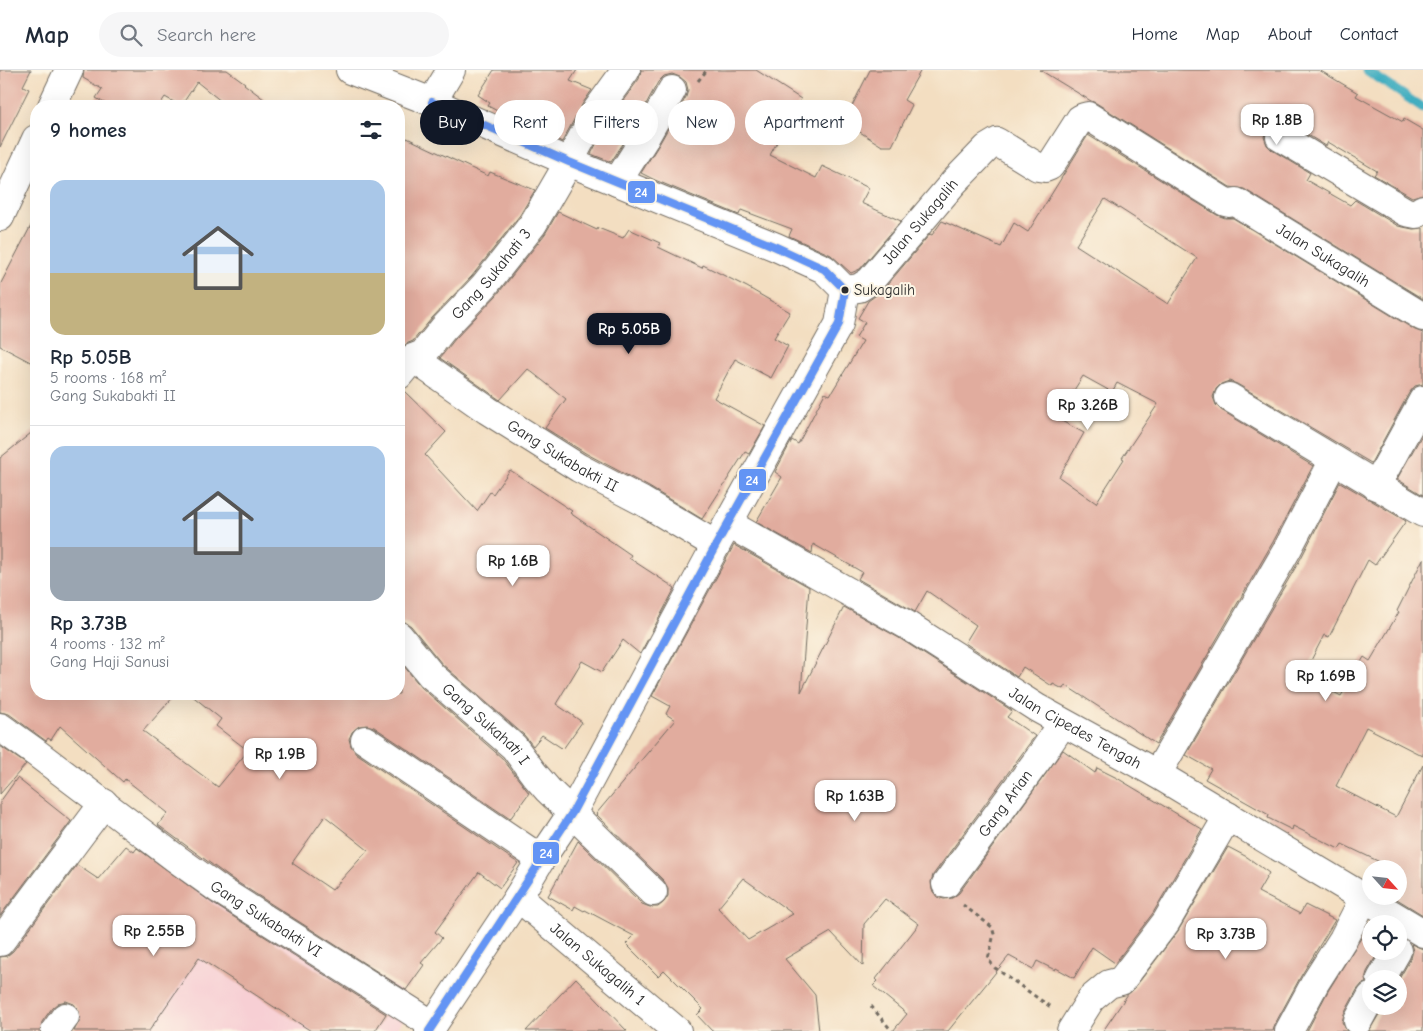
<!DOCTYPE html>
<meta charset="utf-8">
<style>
body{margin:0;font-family:"Comic Neue",sans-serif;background:#f6f6f7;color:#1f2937;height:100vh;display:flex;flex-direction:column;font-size:19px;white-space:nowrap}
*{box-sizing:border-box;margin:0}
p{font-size:16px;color:#747a83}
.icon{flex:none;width:28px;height:28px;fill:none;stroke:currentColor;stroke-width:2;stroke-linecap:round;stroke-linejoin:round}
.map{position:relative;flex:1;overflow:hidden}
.side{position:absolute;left:30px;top:30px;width:375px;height:600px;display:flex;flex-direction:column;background:#fff;border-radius:20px;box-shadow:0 5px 20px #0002}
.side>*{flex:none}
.guide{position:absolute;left:420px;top:30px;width:475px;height:45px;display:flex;gap:10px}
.needle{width:32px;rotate:117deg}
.controls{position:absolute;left:1362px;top:790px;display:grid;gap:10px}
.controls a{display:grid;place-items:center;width:45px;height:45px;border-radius:50%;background:#fff;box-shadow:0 5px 20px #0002;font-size:25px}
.price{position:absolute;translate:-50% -42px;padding:0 11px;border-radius:10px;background:#fff;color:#222;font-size:16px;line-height:32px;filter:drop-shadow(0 1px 2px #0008)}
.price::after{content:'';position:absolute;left:50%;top:30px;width:15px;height:11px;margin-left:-8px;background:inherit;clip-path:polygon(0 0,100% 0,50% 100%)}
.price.selected{background:#111827;color:#fff}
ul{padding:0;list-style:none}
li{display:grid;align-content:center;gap:10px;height:265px;padding:0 20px}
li+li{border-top:1px solid #e0e1e3}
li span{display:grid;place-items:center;height:155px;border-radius:15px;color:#555}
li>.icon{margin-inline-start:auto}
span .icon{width:90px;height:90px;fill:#fffc;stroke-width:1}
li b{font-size:21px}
h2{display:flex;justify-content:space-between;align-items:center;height:60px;padding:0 20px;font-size:21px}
.chip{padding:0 18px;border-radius:22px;background:#fff;box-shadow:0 5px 20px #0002;font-size:18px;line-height:45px}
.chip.selected{background:#111827;color:#fff}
header{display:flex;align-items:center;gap:30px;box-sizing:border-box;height:70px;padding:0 25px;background:#fff;border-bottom:1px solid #e0e1e3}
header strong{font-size:24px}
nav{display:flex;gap:28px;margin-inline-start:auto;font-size:18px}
.search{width:350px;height:45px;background:#f6f6f7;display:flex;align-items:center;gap:12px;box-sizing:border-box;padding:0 18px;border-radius:28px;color:#747a83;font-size:19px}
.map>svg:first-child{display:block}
.built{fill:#f7cfd4}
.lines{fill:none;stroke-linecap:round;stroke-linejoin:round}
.stream{stroke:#41adc0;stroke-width:9}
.building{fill:#e1ac9e;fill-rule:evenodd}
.minor-casing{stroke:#716a60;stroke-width:30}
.path{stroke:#716a60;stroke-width:3;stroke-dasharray:4 4;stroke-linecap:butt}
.minor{stroke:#fff;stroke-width:28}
.bus-1-casing{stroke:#fcf5e5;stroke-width:11}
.bus-1{stroke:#6394f4;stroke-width:8}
.bus-dot{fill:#2b2b2b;stroke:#fcf5e5;stroke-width:2}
.labels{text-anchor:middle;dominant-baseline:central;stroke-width:4;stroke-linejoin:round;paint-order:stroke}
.bus-label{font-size:15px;fill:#2b2b2b;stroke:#fcf5e5;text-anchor:start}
.street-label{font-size:16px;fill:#2b2b2b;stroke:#fcf5e5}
.line-badge{stroke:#fcf5e5;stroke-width:2}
.badge-label{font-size:14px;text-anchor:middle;font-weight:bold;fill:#fff}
</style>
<header>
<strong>Map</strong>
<div class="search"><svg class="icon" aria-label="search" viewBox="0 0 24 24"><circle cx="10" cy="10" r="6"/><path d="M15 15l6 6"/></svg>Search here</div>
<nav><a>Home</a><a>Map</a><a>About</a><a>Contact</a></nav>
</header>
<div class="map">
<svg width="1423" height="961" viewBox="0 0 1423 961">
<rect width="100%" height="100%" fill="#fcf5e5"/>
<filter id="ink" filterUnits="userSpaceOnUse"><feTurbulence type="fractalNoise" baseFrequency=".02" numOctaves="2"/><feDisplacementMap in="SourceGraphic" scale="10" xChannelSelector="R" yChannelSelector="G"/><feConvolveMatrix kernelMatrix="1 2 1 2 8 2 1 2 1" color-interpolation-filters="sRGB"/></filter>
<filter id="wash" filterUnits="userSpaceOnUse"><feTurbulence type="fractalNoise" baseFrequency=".0096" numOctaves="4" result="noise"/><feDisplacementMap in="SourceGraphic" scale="20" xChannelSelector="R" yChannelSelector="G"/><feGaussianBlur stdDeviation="1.12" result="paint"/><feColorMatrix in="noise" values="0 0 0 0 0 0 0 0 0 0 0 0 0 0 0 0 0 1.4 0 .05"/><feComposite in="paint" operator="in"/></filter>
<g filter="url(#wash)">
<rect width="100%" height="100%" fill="#f3dec1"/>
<polygon class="built" points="187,781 416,931 396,961 96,961 77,949"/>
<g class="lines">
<polyline class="stream" points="1366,0 1423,38"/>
</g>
<g id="blocks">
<g class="building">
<polygon points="0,0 31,0 23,16 29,19 0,77"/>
<polygon points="84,0 227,0 245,13 244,14 273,36 227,36 197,12 181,36 165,27 159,36 109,36 96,28 102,19 83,8"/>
<polygon points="494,0 577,0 570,11 592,20 583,33 562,72 544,62 543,64 520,53 488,36 490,33 478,25"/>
<polygon points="641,0 756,0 801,29 770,85 816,108 822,96 869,118 861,133 901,151 860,199 851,203 831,185 789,166 792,159 741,140 739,145 655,110 641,103 658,76 686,27 688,20 686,12 680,7 672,4 664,6 658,12 632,60 611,92 591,84 610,48 639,9"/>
<polygon points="870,0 921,0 904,30 912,35 892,76 882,76 844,52"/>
<polygon points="1040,0 1319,0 1358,23 1356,26 1403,52 1404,49 1423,60 1423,124 1412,127 1374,105 1377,101 1328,72 1326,76 1288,53 1280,51 1272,54 1266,59 1264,67 1267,75 1272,80 1310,103 1306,110 1350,135 1355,130 1398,156 1413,159 1423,158 1423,229 1244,119 1230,117 1096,33 1091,31"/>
<path d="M1088,65L1217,145L1225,148H1233L1415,260L1423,263V314L1415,316L1409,323L1371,393L1237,314L1229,311L1221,314L1216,319L1213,327L1216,335L1221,340L1313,396L1273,472L1156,674L1065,615L1063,619L1053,614L1052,616L1023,597L1017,607L965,573L976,555L927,521L915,542L858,509L862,502L813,474L812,483L756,452L782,407L775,402L792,370L798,374L825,323L830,325L863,271L856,267L865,252L858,248L868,231L882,221L930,164L932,165L942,151L1001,177L1014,153L1028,162ZM1105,129L1197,188L1168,234L1076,175ZM1083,306L1112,322L1117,313L1158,334L1122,388L1124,389L1096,433L1059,407L1084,363L1056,348Z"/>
<polygon points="407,68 488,106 490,102 535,120 520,145 472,206 432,248 413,271 406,274 399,281 399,82"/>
<polygon points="558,142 597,160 598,158 623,168 629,159 660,173 658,177 702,198 703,195 747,217 790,242 774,268 788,276 771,308 735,289 714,328 765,356 749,384 745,382 702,449 649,417 587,384 545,358 566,329 528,299 500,330 440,288 455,269 496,226 545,164"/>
<polygon points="36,146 36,295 0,276 0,215"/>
<polygon points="399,320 403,320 446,362 425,385 477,441 490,422 493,424 510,400 572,441 570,443 631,485 629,488 675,518 640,584 623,570 602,602 582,591 556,634 582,652 563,679 542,665 533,676 524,665 442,594 411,556 405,552 399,551"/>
<path d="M36,359V624H176L143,661L218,717L247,682L245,680L246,679L216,656L221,649L190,624H399V590L421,617L502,688L529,723L510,749L374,657L367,655L359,656L352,662L349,669L351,676L356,683L518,793L500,818L479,802L435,862L442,868L421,893L424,895L406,920L229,807L158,755L168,743L125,709L123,712L60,656L51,670L48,668L46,671L9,644L0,642V388ZM325,746L368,780L332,820L292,793Z"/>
<polygon points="1423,363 1423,425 1397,409"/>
<polygon points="1340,412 1406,451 1375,495 1368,490 1329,567 1324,565 1303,606 1341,626 1364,587 1370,591 1399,542 1397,541 1423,489 1423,686 1366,657 1336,716 1396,747 1423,695 1423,845 1392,826 1399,826 1399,799 1382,799 1384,794 1342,774 1339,779 1293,756 1292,760 1268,748 1269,745 1205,709 1211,699 1186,685 1301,488"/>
<path d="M734,475L809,517L801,622L844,537L899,568L1008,638L1012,641L1007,647L1035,666L933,805L931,812L932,820L937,827L944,829L952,828L959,823L1063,680L1095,703L1097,698L1117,708L1202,759L1153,843L1115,893L1092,877L1074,908L1056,898L1055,900L1037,891L1033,899L1009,886L948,961H893L907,944L873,916L878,911L876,909L919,854L885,829L864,854L863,896L831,862L785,889L815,925L819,961H712L697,945L703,939L664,900L658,906L626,874L634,866L585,840L584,841L575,836L573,840L548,826L578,771L642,834L650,837H658L664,832L668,826V818L664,811L596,744L675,650L666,644L670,636L652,626ZM743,808L793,844L748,870L718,838Z"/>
<polygon points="0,676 26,694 0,724"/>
<polygon points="17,708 71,751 0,846 0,732"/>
<polygon points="126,776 134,782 137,778 212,833 386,944 375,961 311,961 199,888 149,961 74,961 80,949 79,941 74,934 66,931 58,933 52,938 42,952 40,961 0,961 0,887 7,886 13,881 77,795 98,809"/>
<polygon points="1228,777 1247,787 1269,803 1258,822 1300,844 1305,835 1335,850 1301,906 1275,954 1273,961 1103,961 1128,924 1133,920 1178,861"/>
<polygon points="1361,868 1371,875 1371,881 1379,881 1367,902 1365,909 1366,913 1362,914 1357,920 1344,944 1342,952 1347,961 1307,961 1328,921"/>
<polygon points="1411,874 1423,879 1423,961 1369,961 1384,936 1399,936 1399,909 1411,888 1413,881"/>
<polygon points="576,908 627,961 526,961"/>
</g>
</g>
</g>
<g filter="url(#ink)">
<use href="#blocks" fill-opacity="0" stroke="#716a60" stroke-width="1"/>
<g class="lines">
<g class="minor-casing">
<g id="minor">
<polyline points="350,0 432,32 569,92 776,177 824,199 845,220"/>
<polyline points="432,32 451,0"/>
<polyline points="52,36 69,0"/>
<polyline points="1280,67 1406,142 1416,144 1423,139"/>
<polyline points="617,112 645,68 672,20"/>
<polyline points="0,147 36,69"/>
<path id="s1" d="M845,220L859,218L870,211L954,112L987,78L997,72L1038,97L1045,98L1050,96L1080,49L1084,47L1088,46L1225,132L1229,133L1236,132L1423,247"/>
<path id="s2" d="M413,288L487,340L579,398L642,431L716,475"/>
<path id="s3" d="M399,305L413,288L423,284L443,259L484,216L533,154L569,92L597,40L626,0"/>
<polyline points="1229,327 1423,443"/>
<polyline points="1376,416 1423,330"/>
<path id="s4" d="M729,454L907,555L1037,638L1157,704L1423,863"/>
<path id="s5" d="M399,566L431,605L514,677L534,704L548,720L653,822"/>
<path id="s6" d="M0,657L35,682L174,787L220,820L433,955"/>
<polyline points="365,670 541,789"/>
<polyline points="1157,704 1287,480 1334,390"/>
<path id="s7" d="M946,814L1039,688L1063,653"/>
<path id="s8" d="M518,827L677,961"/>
<polyline points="0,872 104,733"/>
<polyline points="1381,909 1397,881"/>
<polyline points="1358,951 1371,927"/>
<polyline points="55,961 65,947"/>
<polyline points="429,961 518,827 541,789 572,743 716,475 839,254 845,220"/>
<polyline points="1071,961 1091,929 1109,914 1121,911 1166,852 1228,746"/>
<polyline points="1289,961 1315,913 1343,869 1364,828"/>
</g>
</g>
<g class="path">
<polyline points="698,11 707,0"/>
<polyline points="963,835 992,857 994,864 988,889 995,898 1052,938"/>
<polyline points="871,936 892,961"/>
</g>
<use href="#minor" class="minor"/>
<g class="bus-1-casing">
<g id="bus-1">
<polyline points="432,32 569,92 776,177 824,199 845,220"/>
<polyline points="429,961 572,743 716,475 839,254 845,220"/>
</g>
</g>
<use href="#bus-1" class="bus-1"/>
</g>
</g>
<circle class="bus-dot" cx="845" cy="220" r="4.5"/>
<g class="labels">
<g class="bus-label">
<text x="854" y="220">Sukagalih</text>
</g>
<g class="street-label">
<text stroke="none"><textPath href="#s1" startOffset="105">Jalan Sukagalih</textPath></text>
<text stroke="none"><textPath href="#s1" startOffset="616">Jalan Sukagalih</textPath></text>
<text stroke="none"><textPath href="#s3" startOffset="138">Gang Sukahati 3</textPath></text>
<text stroke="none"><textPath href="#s2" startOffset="179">Gang Sukabakti II</textPath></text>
<text stroke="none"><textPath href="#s5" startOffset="124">Gang Sukahati I</textPath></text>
<text stroke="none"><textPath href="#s4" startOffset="402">Jalan Cipedes Tengah</textPath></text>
<text stroke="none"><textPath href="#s7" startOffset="100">Gang Arian</textPath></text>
<text stroke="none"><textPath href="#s6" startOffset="328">Gang Sukabakti VI</textPath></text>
<text stroke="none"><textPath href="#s8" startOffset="104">Jalan Sukagalih 1</textPath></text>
</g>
</g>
<g class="line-badge">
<rect x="627" y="110" width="29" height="24" rx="5" fill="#6394f4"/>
<rect x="738" y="398" width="29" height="24" rx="5" fill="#6394f4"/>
<rect x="532" y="771" width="28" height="24" rx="5" fill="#6394f4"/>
</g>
<g class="badge-label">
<text x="641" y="127">24</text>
<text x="752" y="415">24</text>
<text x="546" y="788">24</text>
</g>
</svg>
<div class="controls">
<a><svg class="needle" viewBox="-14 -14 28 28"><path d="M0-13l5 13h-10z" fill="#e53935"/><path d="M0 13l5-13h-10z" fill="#747a83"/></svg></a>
<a><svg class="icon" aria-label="locate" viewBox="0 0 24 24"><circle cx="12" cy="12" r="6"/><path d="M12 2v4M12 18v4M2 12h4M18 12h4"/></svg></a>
<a><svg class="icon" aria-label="layers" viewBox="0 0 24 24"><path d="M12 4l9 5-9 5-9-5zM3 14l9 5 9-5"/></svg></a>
</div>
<b class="price" style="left:1277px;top:76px">Rp 1.8B</b>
<b class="price selected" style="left:629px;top:285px">Rp 5.05B</b>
<b class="price" style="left:1088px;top:361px">Rp 3.26B</b>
<b class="price" style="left:513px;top:517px">Rp 1.6B</b>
<b class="price" style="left:1326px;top:632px">Rp 1.69B</b>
<b class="price" style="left:280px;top:710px">Rp 1.9B</b>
<b class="price" style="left:855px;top:752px">Rp 1.63B</b>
<b class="price" style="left:154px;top:887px">Rp 2.55B</b>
<b class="price" style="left:1226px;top:890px">Rp 3.73B</b>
<div class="guide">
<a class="chip selected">Buy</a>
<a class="chip">Rent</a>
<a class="chip">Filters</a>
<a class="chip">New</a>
<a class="chip">Apartment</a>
</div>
<section class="side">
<h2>9 homes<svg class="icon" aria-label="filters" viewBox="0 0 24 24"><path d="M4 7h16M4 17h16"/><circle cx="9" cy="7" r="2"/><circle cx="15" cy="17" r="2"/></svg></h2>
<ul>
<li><span style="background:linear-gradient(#a9c7e8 60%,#c2b280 0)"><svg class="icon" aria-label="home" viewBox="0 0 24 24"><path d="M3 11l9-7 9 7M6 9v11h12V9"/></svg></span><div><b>Rp 5.05B</b><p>5 rooms · 168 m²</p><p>Gang Sukabakti II</p></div></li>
<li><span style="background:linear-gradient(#a9c7e8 65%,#9aa5b1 0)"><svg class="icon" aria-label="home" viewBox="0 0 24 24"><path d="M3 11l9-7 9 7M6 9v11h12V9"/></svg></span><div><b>Rp 3.73B</b><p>4 rooms · 132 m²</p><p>Gang Haji Sanusi</p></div></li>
</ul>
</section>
</div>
